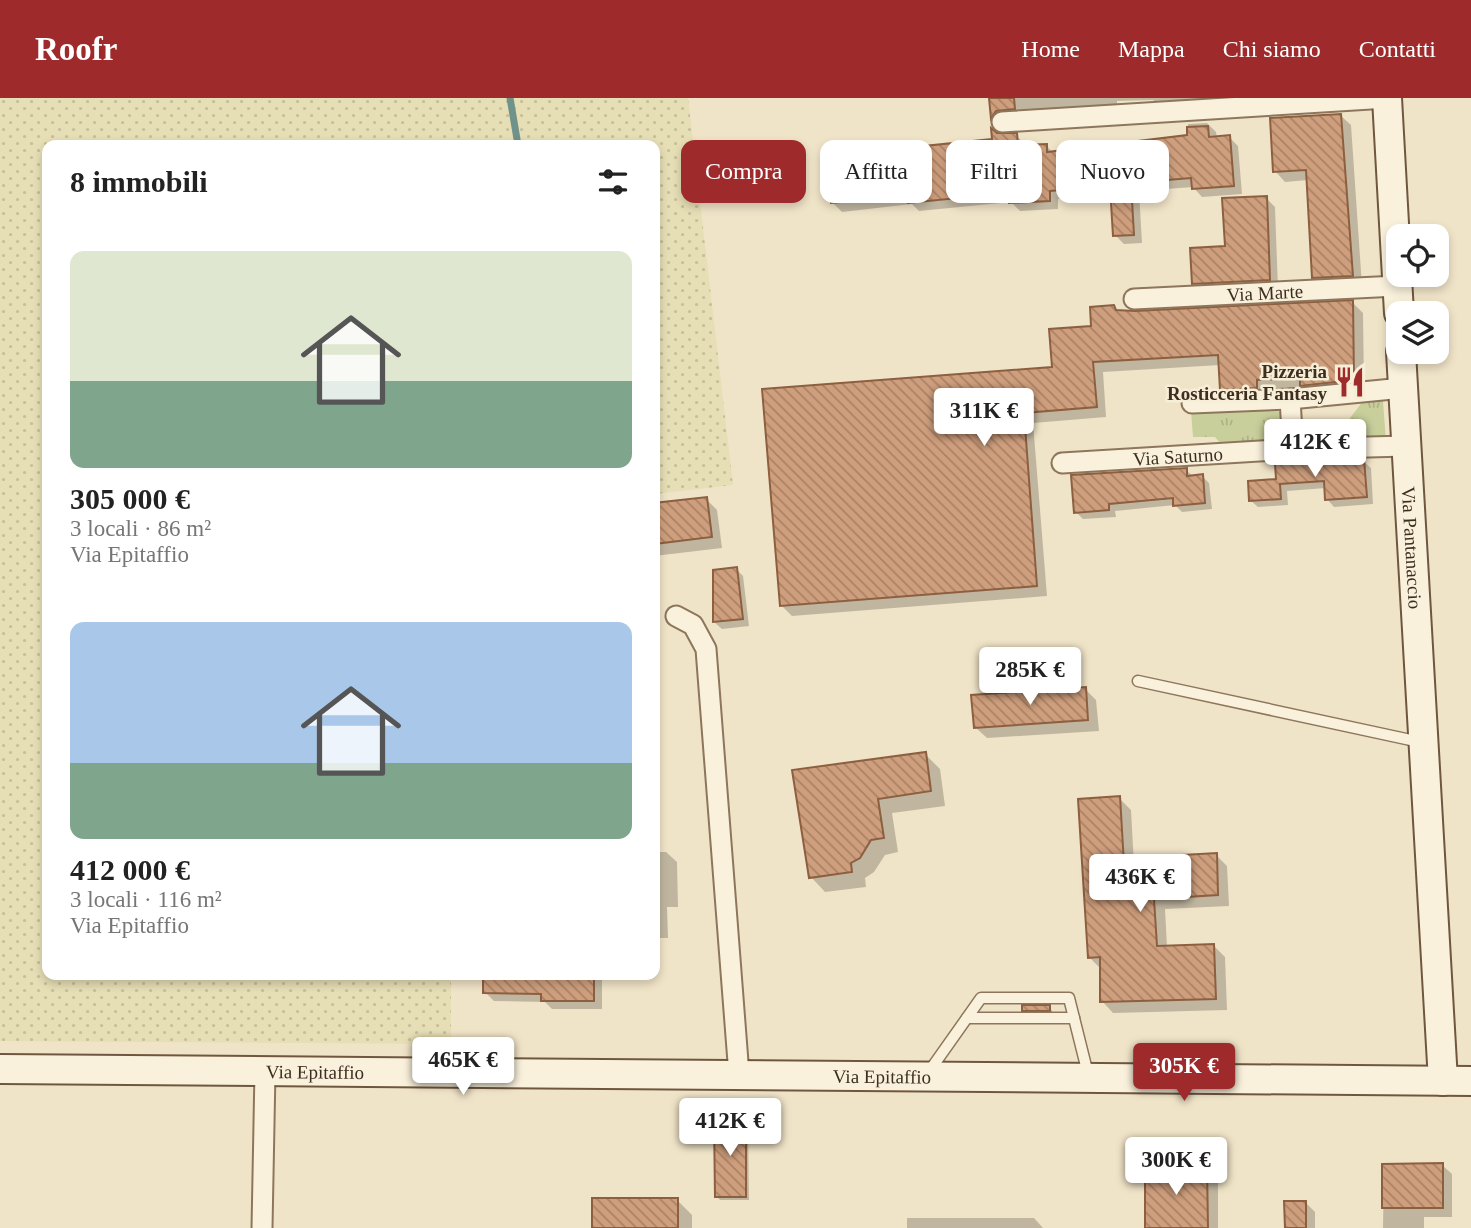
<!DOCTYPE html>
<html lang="it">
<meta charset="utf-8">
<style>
body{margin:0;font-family:"Times New Roman",serif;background:#f6f6f6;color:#222;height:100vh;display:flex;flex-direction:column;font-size:26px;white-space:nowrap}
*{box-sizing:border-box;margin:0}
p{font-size:23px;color:#767676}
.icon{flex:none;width:38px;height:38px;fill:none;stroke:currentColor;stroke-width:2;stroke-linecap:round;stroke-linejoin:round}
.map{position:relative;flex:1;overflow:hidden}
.drawer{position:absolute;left:42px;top:42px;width:618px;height:840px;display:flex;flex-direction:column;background:#fff;border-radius:14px;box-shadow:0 4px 10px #0003}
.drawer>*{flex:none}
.hud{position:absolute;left:681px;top:42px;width:665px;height:63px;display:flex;gap:14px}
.tools{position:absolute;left:1386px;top:126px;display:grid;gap:14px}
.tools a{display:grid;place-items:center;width:63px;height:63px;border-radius:14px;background:#fff;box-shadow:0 4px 10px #0003;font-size:35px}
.price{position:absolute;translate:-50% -60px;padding:0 16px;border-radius:7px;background:#fff;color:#222;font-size:23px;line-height:46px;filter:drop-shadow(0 2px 4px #0008)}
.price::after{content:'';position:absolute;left:50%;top:42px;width:21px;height:16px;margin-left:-10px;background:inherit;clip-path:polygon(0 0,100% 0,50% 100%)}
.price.on{background:#9e2a2b;color:#fff}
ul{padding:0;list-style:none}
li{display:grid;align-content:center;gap:14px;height:371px;padding:0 28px}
li span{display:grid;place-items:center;height:217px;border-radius:14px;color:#555}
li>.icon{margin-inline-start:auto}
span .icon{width:126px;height:126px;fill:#fffc;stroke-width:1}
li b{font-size:30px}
h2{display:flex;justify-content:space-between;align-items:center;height:84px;padding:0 28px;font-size:30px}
.tag{padding:0 24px;border-radius:14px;background:#fff;box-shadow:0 4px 10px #0003;font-size:24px;line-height:63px}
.tag.on{background:#9e2a2b;color:#fff}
header{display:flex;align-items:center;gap:42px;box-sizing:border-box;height:98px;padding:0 35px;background:#9e2a2b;color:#fff}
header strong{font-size:33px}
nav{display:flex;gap:38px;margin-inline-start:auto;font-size:24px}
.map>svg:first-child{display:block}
.farmland{fill:url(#farmland-dots)}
.grass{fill:url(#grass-tufts)}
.shadow{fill:#0003}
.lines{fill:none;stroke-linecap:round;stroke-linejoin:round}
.stream{stroke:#6f938a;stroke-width:7}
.building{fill:url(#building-back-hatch);stroke:#8d5f41;stroke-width:2}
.lane-casing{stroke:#8d765c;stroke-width:13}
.street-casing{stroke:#8d765c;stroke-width:23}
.secondary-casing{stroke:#6f573f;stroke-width:32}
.lane{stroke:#faf1dc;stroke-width:10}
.street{stroke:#faf1dc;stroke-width:19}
.secondary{stroke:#faf1dc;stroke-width:28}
.labels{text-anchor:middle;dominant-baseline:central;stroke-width:5;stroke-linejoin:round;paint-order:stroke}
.street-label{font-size:19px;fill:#3d2e20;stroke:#f7eed8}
.poi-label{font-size:19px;font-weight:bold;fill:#3d2e20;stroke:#f7eed8;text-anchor:end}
</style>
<header>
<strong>Roofr</strong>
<nav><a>Home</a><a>Mappa</a><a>Chi siamo</a><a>Contatti</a></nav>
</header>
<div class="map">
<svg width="1471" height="1130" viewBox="0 0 1471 1130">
<defs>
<pattern id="farmland-dots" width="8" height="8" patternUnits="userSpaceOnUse" patternTransform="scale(1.75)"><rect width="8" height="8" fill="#e6deb5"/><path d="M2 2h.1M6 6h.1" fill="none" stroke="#c6bf9b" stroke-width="1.8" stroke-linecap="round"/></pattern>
<pattern id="grass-tufts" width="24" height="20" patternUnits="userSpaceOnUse" patternTransform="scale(1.75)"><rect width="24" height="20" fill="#c9cf9b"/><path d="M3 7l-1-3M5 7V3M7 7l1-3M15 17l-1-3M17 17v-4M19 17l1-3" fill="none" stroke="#aeb285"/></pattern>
<pattern id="building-back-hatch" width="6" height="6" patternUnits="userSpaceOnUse" patternTransform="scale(1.75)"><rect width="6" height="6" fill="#cf9f7d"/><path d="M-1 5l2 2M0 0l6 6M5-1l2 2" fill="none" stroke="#a98266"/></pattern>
</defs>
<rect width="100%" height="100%" fill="#f0e4c8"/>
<polygon class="farmland" points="0,0 688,0 733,387 655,396 654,47 47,47 47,877 451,877 451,946 0,943"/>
<polygon class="grass" points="1363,303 1383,303 1386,343 1324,345 1317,338 1221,346 1215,339 1193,339 1191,313 1274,309 1293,327 1347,324"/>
<g class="shadow">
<polygon points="991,0 1303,0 1158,7 1153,2 1117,3 1117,7 1022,14 999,27 992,20"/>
<polygon points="1340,17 1351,27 1362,188 1324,189 1313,179 1308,82 1285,84 1275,73"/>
<polygon points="1207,25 1216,34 1217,40 1229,39 1238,48 1242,96 1202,99 1193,89 1139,93 1142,145 1124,146 1115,137 1112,97 1058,101 1058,111 1020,113 1011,104 919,113 912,106 842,114 833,105 994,43 997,37 1016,37 1026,48 1046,47 1053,55 1189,39 1188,26"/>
<polygon points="1266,100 1275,109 1278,191 1204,195 1194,185 1227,150"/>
<polygon points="1352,204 1363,215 1364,293 1266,292 1267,300 1232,302 1221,291 1220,267 1103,274 1106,319 1033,325 1047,498 792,518 781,507 1053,270 1113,209 1118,213"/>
<polygon points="1363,363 1371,370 1373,406 1334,409 1327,401 1326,390 1287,393 1288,407 1258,409 1250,402 1278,383"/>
<polygon points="1186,372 1194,379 1202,378 1209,385 1212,411 1182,414 1175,407 1115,413 1116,419 1083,421 1076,414"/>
<polygon points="706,401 717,412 722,450 654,458 654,407"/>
<polygon points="736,471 743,478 749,528 722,531 714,524"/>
<polygon points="1085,591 1096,602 1099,633 987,640 975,629"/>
<polygon points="925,656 940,671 945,708 892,715 898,754 885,757 874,774 865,780 866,789 825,794 811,779 794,673"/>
<polygon points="1119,700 1131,712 1134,767 1216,757 1227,768 1229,808 1165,811 1167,849 1214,848 1225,859 1227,912 1113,915 1102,903 1102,872 1089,859"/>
<polygon points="654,754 666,754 677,764 678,809 667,809 668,840 654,840"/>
<polygon points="485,877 602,877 602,911 552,911 545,904 494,903 485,894"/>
<polygon points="1050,909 1053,915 1026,915 1023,912"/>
<polygon points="745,1024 748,1027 749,1102 720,1102 717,1099"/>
<polygon points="1384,1067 1442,1067 1452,1076 1452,1119 1424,1119 1424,1130 1383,1130"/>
<polygon points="1207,1069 1218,1080 1218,1130 1146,1130"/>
<polygon points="677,1102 692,1117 692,1130 594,1130"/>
<polygon points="1305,1104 1315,1114 1315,1130 1286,1130"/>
<polygon points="907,1120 1034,1120 1043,1130 907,1130"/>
</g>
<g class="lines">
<polyline class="stream" points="510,0 518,47"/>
</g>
<g class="building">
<polygon points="989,0 1014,0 1015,11 996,13 991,21"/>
<polygon points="1341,16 1353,178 1312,180 1306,72 1273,74 1270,20"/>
<polygon points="1208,28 1209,39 1230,37 1234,88 1192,91 1191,80 1131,85 1134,137 1113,138 1110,88 1050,93 1050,103 1009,105 1009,95 908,105 908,98 831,105 826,58 992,41 991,30 997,35 1017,35 1018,47 1047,46 1047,54 1187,37 1187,29"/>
<polygon points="1267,98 1270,182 1192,186 1190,150 1225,148 1222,100"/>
<polygon points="1353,202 1354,282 1300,288 1300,280 1257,282 1257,290 1220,292 1218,257 1093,264 1097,309 1024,315 1037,488 780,508 762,291 1052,269 1049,231 1091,228 1090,209 1114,207 1116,212 1135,213"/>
<polygon points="1364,361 1367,399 1325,402 1324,383 1280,386 1281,401 1249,403 1248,383 1276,381 1275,366"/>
<polygon points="1187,370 1187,378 1203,376 1205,405 1173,408 1173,400 1109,406 1109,412 1074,415 1071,377"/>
<polygon points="707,399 712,439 654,446 654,405"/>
<polygon points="737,469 743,521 713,524 713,472"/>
<polygon points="1086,589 1088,622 974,630 971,597"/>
<polygon points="926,654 931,693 878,701 884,740 871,742 860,760 851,765 852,774 809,780 792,672"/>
<polygon points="1120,698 1124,766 1164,763 1164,758 1217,755 1218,797 1154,801 1157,848 1214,846 1216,901 1100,904 1100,859 1088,860 1078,701"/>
<polygon points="483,877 594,877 594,903 541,903 541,896 483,895"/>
<rect x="1022" y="907" width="28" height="6"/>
<polygon points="714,1022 746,1022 746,1099 715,1099"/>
<polygon points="1443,1065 1443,1110 1382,1110 1382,1066"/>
<polygon points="1145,1067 1207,1067 1208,1130 1145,1130"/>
<rect x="592" y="1100" width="86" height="30"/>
<polygon points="1284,1103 1306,1103 1306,1130 1285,1130"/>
</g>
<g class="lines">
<g class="lane-casing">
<g id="lane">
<polyline points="1138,583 1420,644"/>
<polyline points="967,920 1074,920"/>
<polyline points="928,975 981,900 1069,900 1088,976"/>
</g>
</g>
<g class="street-casing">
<g id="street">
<polyline points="1002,24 1387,0"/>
<path id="s1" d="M1134,201L1397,188"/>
<polyline points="1290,301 1293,351"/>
<polyline points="1192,305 1290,301 1403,290"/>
<path id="s2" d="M1062,365L1293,351L1406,348"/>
<polyline points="676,518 693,527 706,551 739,977"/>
<polyline points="262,1130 265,973"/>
</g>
</g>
<g class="secondary-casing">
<g id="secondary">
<polyline points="1387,0 1399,215"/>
<path id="s3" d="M1401,254L1443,983"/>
<path id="s4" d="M0,971L1471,983"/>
</g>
</g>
<use href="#lane" class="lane"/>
<use href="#street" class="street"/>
<use href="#secondary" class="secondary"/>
</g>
<defs>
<g id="restaurant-bare" transform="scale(2.415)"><path d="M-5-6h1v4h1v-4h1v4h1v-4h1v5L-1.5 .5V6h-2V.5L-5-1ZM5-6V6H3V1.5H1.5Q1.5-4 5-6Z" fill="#9e2a2b" stroke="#f7eed8" stroke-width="2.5" paint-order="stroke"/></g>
</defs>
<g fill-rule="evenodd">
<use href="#restaurant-bare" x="1350" y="284"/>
</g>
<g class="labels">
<g class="street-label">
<text stroke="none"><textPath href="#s1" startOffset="131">Via Marte</textPath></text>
<text stroke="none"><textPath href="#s2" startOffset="116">Via Saturno</textPath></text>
<text stroke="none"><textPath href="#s3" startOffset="196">Via Pantanaccio</textPath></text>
<text stroke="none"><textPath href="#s4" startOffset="315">Via Epitaffio</textPath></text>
<text stroke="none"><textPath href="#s4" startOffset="882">Via Epitaffio</textPath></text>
</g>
<g class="poi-label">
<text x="1327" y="273">Pizzeria<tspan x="1327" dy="22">Rosticceria Fantasy</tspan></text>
</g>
</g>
</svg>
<div class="tools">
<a><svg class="icon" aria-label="locate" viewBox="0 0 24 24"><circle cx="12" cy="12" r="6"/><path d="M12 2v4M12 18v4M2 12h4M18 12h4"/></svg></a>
<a><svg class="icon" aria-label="layers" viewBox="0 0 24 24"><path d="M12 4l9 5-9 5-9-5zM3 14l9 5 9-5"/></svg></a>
</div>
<b class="price" style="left:984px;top:350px">311K €</b>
<b class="price" style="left:1315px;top:381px">412K €</b>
<b class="price" style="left:1030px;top:609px">285K €</b>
<b class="price" style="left:1140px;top:816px">436K €</b>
<b class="price" style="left:463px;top:999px">465K €</b>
<b class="price on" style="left:1184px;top:1005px">305K €</b>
<b class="price" style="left:730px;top:1060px">412K €</b>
<b class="price" style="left:1176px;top:1099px">300K €</b>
<div class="hud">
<a class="tag on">Compra</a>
<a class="tag">Affitta</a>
<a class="tag">Filtri</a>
<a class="tag">Nuovo</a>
</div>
<section class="drawer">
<h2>8 immobili<svg class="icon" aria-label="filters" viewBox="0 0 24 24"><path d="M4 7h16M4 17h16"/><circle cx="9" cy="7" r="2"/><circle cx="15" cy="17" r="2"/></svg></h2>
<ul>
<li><span style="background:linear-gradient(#dfe7d0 60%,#7fa58c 0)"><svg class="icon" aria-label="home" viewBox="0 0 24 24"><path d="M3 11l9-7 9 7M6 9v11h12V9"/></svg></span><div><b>305 000 €</b><p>3 locali · 86 m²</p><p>Via Epitaffio</p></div></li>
<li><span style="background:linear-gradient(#a9c7e8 65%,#7fa58c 0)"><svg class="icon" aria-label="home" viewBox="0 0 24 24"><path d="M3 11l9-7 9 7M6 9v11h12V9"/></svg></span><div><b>412 000 €</b><p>3 locali · 116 m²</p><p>Via Epitaffio</p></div></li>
</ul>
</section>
</div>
